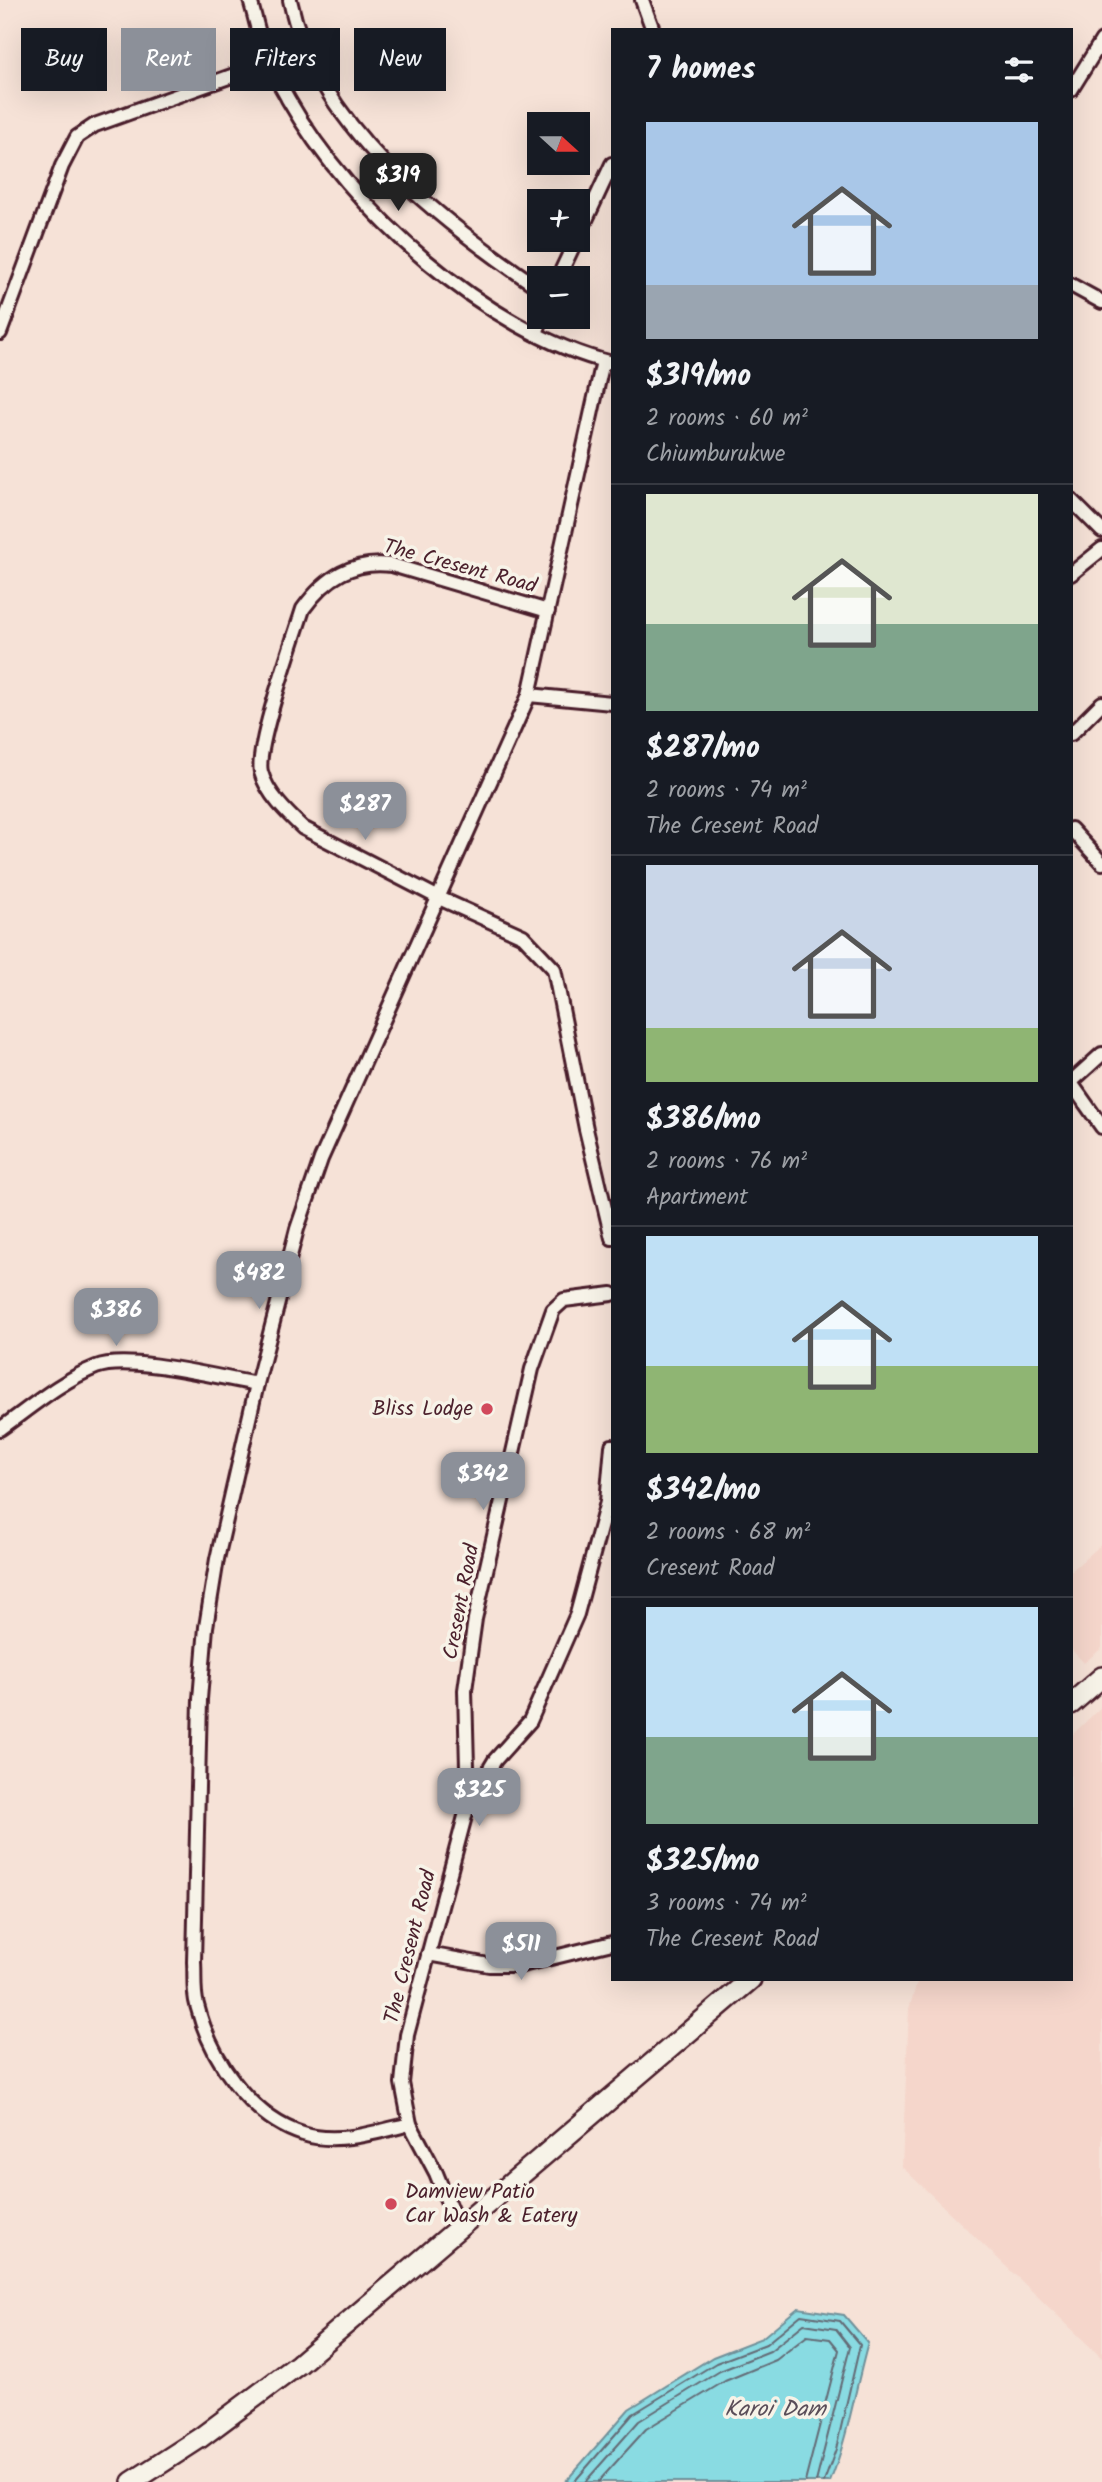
<!DOCTYPE html>
<meta charset="utf-8">
<style>
body{margin:0;font-family:Kalam,sans-serif;background:#20242c;color:#f1f3f6;height:100vh;display:flex;flex-direction:column;font-size:26px;white-space:nowrap}
*{box-sizing:border-box;margin:0}
p{font-size:23px;color:#9ea1a6}
.icon{flex:none;width:38px;height:38px;fill:none;stroke:currentColor;stroke-width:2;stroke-linecap:round;stroke-linejoin:round}
.map{position:relative;flex:1;overflow:hidden}
.panel{position:absolute;left:611px;top:28px;width:462px;height:1953px;display:flex;flex-direction:column;background:#171b24;border-radius:0px;box-shadow:0 7px 28px #0002}
.panel>*{flex:none}
.top-card{position:absolute;left:21px;top:28px;width:485px;height:63px;display:flex;gap:14px}
.needle{width:46px;rotate:111deg}
.tools{position:absolute;left:527px;top:112px;display:grid;gap:14px}
.tools a{display:grid;place-items:center;width:63px;height:63px;border-radius:0px;background:#171b24;box-shadow:0 7px 28px #0002;font-size:35px}
.price{position:absolute;translate:-50% -60px;padding:0 16px;border-radius:14px;background:#8c9099;color:#fff;font-size:23px;line-height:46px;filter:drop-shadow(0 2px 4px #0008)}
.price::after{content:'';position:absolute;left:50%;top:42px;width:21px;height:16px;margin-left:-10px;background:inherit;clip-path:polygon(0 0,100% 0,50% 100%)}
.price.on{background:#222;color:#fff}
ul{padding:0;list-style:none}
li{display:grid;align-content:center;gap:14px;height:371px;padding:0 35px}
li+li{border-top:2px solid #363941}
li span{display:grid;place-items:center;height:217px;border-radius:0px;color:#555}
li>.icon{margin-inline-start:auto}
span .icon{width:126px;height:126px;fill:#fffc;stroke-width:1}
li b{font-size:30px}
h2{display:flex;justify-content:space-between;align-items:center;height:84px;padding:0 35px;font-size:30px}
.chip{padding:0 24px;border-radius:0px;background:#171b24;box-shadow:0 7px 28px #0002;font-size:24px;line-height:63px}
.chip.on{background:#8c9099;color:#fff}
.map>svg:first-child{display:block}
.built{fill:#f5d6cb}
.water{fill:#89dbe2;stroke:#709099;stroke-width:2}
.lines{fill:none;stroke-linecap:round;stroke-linejoin:round}
.shore{stroke:#636a74;stroke-width:2}
.minor-casing{stroke:#4a1f2b;stroke-width:18}
.highway-casing{stroke:#4a1f2b;stroke-width:24}
.minor{stroke:#f7f3e8;stroke-width:12}
.highway{stroke:#f7f3e8;stroke-width:19}
.poi-dot{fill:#d1495b;stroke:#f7f3e8;stroke-width:2.5}
.labels{text-anchor:middle;dominant-baseline:central;stroke-width:7;stroke-linejoin:round;paint-order:stroke}
.street-label{font-size:21px;fill:#4a1f2b;stroke:#f7f3e8}
.poi-label{font-size:21px;fill:#4a1f2b;stroke:#f7f3e8;text-anchor:end}
.water-label{font-size:23px;font-style:italic;fill:#5a4e59;stroke:#f7f3e8}
</style>
<div class="map">
<svg width="1102" height="2482" viewBox="0 0 1102 2482">
<rect width="100%" height="100%" fill="#f6e2d7"/>
<filter id="ink" filterUnits="userSpaceOnUse"><feTurbulence type="fractalNoise" baseFrequency=".0143" numOctaves="2"/><feDisplacementMap in="SourceGraphic" scale="14" xChannelSelector="R" yChannelSelector="G"/><feConvolveMatrix kernelMatrix="1 2 1 2 8 2 1 2 1" color-interpolation-filters="sRGB"/></filter>
<g filter="url(#ink)">
<g class="built">
<polygon points="1102,1544 1102,1648 1084,1663 1071,1649 1071,1571"/>
<polygon points="1102,1706 1102,2358 902,2167 909,2009 918,1979 1071,1979 1071,1736"/>
</g>
<path class="water" d="M798,2308L844,2315L868,2343C855,2389 848,2437 830,2482H565L629,2409L713,2357L762,2338Z"/>
<g class="lines">
<g class="shore">
<polyline points="574,2482 633,2414 716,2363 766,2344 801,2315 840,2321 860,2345 836,2449 824,2482"/>
<polyline points="585,2482 639,2421 720,2371 770,2351 804,2324 836,2329 850,2347 816,2482"/>
<polyline points="598,2482 646,2429 725,2381 776,2360 807,2336 830,2339 839,2350 805,2482"/>
</g>
<g class="minor-casing">
<g id="minor">
<path d="M250,0C256,20 260,42 268,62C273,75 282,87 288,99C351,210 486,332 612,363"/>
<path d="M290,0C316,126 439,220 539,288"/>
<polyline points="642,0 653,30"/>
<polyline points="1071,90 1102,40"/>
<polyline points="578,237 612,164"/>
<polyline points="558,278 576,240"/>
<polyline points="1071,285 1102,302"/>
<polyline points="0,333 62,166 77,137 95,125 268,63"/>
<polyline points="536,334 542,317"/>
<polyline points="1071,500 1102,531"/>
<polyline points="1071,574 1102,549"/>
<path d="M548,611L392,565C353,560 326,577 303,609C294,638 255,748 261,772C267,794 287,813 303,828L439,898L523,936L554,969L586,1129L612,1238"/>
<polyline points="529,695 612,703"/>
<polyline points="1071,734 1102,703"/>
<polyline points="1071,829 1102,863"/>
<polyline points="1071,1082 1102,1054"/>
<polyline points="1071,1083 1102,1127"/>
<path d="M0,1429C31,1407 61,1381 96,1367C128,1354 221,1378 257,1384"/>
<polyline points="468,1805 465,1690 475,1619 532,1369 553,1310 564,1300 612,1294"/>
<polyline points="428,1954 489,1965 522,1965 612,1943"/>
<path d="M410,2124C377,2132 337,2145 303,2134C249,2117 210,2057 197,2005C193,1992 195,1976 194,1962L200,1699L206,1627L217,1559L257,1384L297,1229L321,1159L529,695L603,361"/>
<polyline points="459,2230 436,2173 410,2124 402,2083 407,2035 468,1805 495,1760 530,1721 577,1614 607,1502 612,1446"/>
</g>
</g>
<g class="highway-casing">
<g id="highway">
<polyline points="1071,1704 1102,1677"/>
<polyline points="132,2482 200,2438 299,2364 751,1979"/>
</g>
</g>
<use href="#minor" class="minor"/>
<use href="#highway" class="highway"/>
</g>
</g>
<g class="poi-dot">
<circle cx="487" cy="1409" r="7"/>
<circle cx="391" cy="2204" r="7"/>
</g>
<g class="labels">
<g class="street-label">
<text transform="translate(460 567) rotate(15)">The Cresent Road</text>
<text transform="translate(462 1602) rotate(-79)">Cresent Road</text>
<text transform="translate(411 1947) rotate(-76)">The Cresent Road</text>
</g>
<g class="poi-label">
<text x="473" y="1409">Bliss Lodge</text>
<text x="405" y="2192" text-anchor="start">Damview Patio<tspan x="405" dy="24">Car Wash &amp; Eatery</tspan></text>
</g>
<g class="water-label">
<text x="775" y="2410">Karoi Dam</text>
</g>
</g>
</svg>
<div class="tools">
<a><svg class="needle" viewBox="-14 -14 28 28"><path d="M0-13l5 13h-10z" fill="#e53935"/><path d="M0 13l5-13h-10z" fill="#9ea1a6"/></svg></a>
<a>+</a>
<a>−</a>
</div>
<b class="price on" style="left:398px;top:213px">$319</b>
<b class="price" style="left:365px;top:842px">$287</b>
<b class="price" style="left:259px;top:1311px">$482</b>
<b class="price" style="left:116px;top:1348px">$386</b>
<b class="price" style="left:483px;top:1512px">$342</b>
<b class="price" style="left:479px;top:1828px">$325</b>
<b class="price" style="left:521px;top:1982px">$511</b>
<div class="top-card">
<a class="chip">Buy</a>
<a class="chip on">Rent</a>
<a class="chip">Filters</a>
<a class="chip">New</a>
</div>
<section class="panel">
<h2>7 homes<svg class="icon" aria-label="filters" viewBox="0 0 24 24"><path d="M4 7h16M4 17h16"/><circle cx="9" cy="7" r="2"/><circle cx="15" cy="17" r="2"/></svg></h2>
<ul>
<li><span style="background:linear-gradient(#a9c7e8 75%,#9aa5b1 0)"><svg class="icon" aria-label="home" viewBox="0 0 24 24"><path d="M3 11l9-7 9 7M6 9v11h12V9"/></svg></span><div><b>$319/mo</b><p>2 rooms · 60 m²</p><p>Chiumburukwe</p></div></li>
<li><span style="background:linear-gradient(#dfe7d0 60%,#7fa58c 0)"><svg class="icon" aria-label="home" viewBox="0 0 24 24"><path d="M3 11l9-7 9 7M6 9v11h12V9"/></svg></span><div><b>$287/mo</b><p>2 rooms · 74 m²</p><p>The Cresent Road</p></div></li>
<li><span style="background:linear-gradient(#c9d6e8 75%,#8fb573 0)"><svg class="icon" aria-label="home" viewBox="0 0 24 24"><path d="M3 11l9-7 9 7M6 9v11h12V9"/></svg></span><div><b>$386/mo</b><p>2 rooms · 76 m²</p><p>Apartment</p></div></li>
<li><span style="background:linear-gradient(#bfe0f5 60%,#8fb573 0)"><svg class="icon" aria-label="home" viewBox="0 0 24 24"><path d="M3 11l9-7 9 7M6 9v11h12V9"/></svg></span><div><b>$342/mo</b><p>2 rooms · 68 m²</p><p>Cresent Road</p></div></li>
<li><span style="background:linear-gradient(#bfe0f5 60%,#7fa58c 0)"><svg class="icon" aria-label="home" viewBox="0 0 24 24"><path d="M3 11l9-7 9 7M6 9v11h12V9"/></svg></span><div><b>$325/mo</b><p>3 rooms · 74 m²</p><p>The Cresent Road</p></div></li>
</ul>
</section>
</div>
